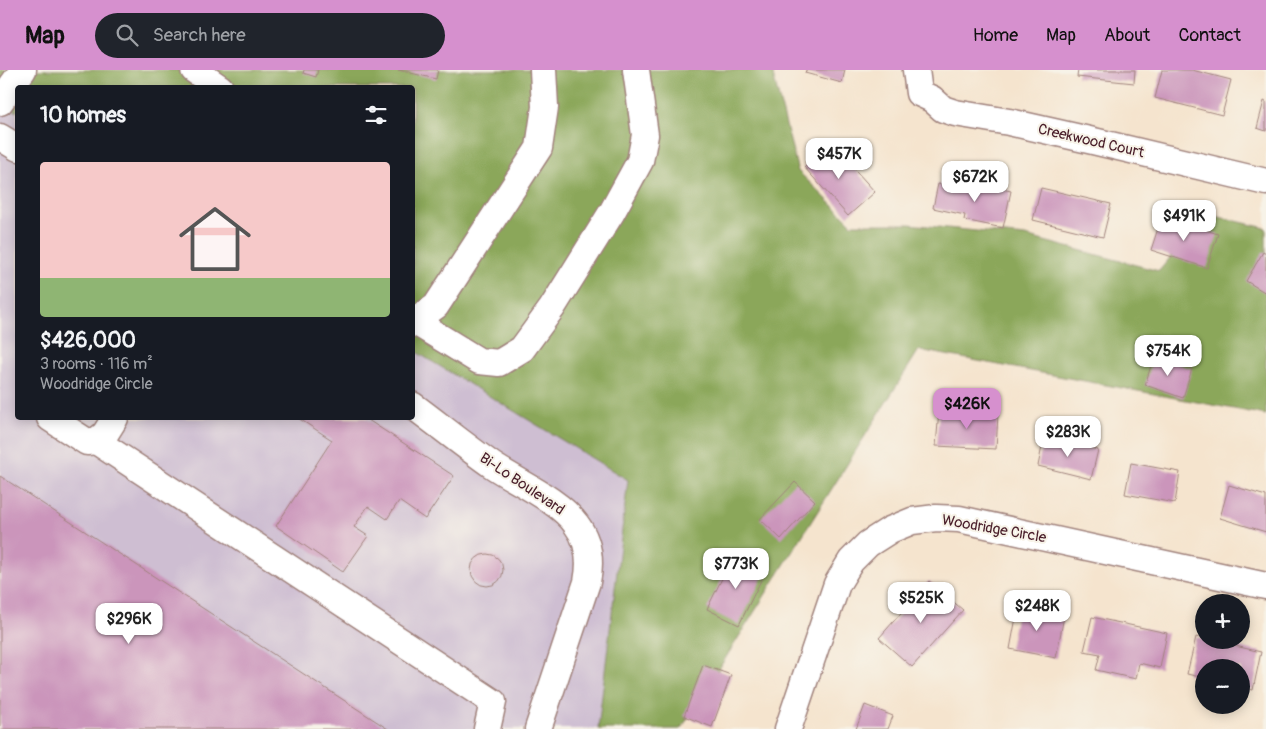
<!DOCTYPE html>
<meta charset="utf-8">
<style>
body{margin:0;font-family:Pangolin,sans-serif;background:#20242c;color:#f1f3f6;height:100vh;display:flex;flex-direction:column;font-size:19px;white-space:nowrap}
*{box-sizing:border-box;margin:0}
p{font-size:16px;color:#9ea1a6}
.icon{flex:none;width:28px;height:28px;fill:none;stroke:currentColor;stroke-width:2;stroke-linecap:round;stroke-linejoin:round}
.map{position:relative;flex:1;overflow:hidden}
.panel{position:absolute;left:15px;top:15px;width:400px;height:335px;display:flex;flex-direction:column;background:#171b24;border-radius:5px;box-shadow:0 2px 12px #0003}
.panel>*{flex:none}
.fabs{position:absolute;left:1195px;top:524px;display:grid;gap:10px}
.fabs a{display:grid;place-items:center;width:55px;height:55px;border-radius:50%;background:#171b24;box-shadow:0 2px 12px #0003;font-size:25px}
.price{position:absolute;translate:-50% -42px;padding:0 11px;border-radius:10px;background:#fff;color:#222;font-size:16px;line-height:32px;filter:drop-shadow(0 1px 2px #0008)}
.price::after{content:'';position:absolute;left:50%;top:30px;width:15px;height:11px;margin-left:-8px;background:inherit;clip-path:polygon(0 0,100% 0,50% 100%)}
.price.selected{background:#d690ce;color:#111}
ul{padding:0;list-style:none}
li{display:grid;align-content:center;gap:10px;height:265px;padding:0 25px}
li+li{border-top:1px solid #363941}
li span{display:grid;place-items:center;height:155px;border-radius:5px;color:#555}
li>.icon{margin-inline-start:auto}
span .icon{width:90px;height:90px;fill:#fffc;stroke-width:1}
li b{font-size:21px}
h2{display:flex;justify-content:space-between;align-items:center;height:60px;padding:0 25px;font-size:21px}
header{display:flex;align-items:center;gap:30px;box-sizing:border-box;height:70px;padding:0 25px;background:#d690ce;color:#111}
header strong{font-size:24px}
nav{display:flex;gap:28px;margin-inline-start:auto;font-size:18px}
.search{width:350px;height:45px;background:#20242c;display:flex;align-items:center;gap:12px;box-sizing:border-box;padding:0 18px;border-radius:28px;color:#9ea1a6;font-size:19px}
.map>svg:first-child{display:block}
.industrial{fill:#cebed2}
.forest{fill:#8ba75a;stroke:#6a6342}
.building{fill:#cb95bb}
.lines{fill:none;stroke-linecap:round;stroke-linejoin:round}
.minor-casing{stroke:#a0827c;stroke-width:29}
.minor{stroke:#fff;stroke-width:26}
.labels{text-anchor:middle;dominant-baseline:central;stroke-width:4;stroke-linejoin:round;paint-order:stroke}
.street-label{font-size:15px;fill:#4a1f2b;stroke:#f7f3e8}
</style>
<header>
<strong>Map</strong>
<div class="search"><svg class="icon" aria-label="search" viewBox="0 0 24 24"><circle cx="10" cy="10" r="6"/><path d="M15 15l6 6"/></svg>Search here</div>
<nav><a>Home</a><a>Map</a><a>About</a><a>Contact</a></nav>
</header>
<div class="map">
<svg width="1266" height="659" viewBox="0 0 1266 659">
<rect width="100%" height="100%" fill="#f7f3e8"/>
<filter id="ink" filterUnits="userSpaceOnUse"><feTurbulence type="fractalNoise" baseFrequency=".02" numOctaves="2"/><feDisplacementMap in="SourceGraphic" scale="10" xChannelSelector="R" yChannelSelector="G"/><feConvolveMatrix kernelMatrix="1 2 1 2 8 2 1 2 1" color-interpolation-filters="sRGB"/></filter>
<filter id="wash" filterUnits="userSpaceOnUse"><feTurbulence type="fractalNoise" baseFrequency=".0096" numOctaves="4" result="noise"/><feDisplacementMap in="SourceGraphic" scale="20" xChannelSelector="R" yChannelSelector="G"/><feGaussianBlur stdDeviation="1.12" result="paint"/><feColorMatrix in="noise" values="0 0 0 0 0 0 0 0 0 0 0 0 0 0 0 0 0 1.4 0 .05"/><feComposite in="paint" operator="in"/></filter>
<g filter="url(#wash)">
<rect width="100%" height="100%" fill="#f5e4ce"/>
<polygon class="industrial" points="0,32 17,42 18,348 412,348 413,280 628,410 598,659 0,659"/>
<polygon class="forest" points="0,0 775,0 773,5 798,101 852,154 909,154 1025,166 1159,201 1206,144 1266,158 1266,345 919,280 681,659 598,659 628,410 413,280 412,18 18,18 17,42 0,32"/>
<g id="blocks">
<g class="building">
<polygon points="304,0 318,0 316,7 303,3"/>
<polygon points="398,0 438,0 436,9"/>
<polygon points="806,0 845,0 842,13 805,3"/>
<polygon points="1078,0 1135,0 1134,13 1077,7"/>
<polygon points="1162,0 1192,0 1231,10 1222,45 1155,28"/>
<polygon points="1264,31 1266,32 1266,61 1257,58"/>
<polygon points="831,73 875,122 848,146 804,97"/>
<polygon points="971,112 1011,121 1003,158 964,150 965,145 933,138 938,114 970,120"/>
<polygon points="1041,118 1111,134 1103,167 1033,150"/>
<polygon points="1162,146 1218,164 1207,198 1151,180"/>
<polygon points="1263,182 1266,184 1266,223 1246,211"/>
<polygon points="1154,286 1192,299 1183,328 1145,315"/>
<polygon points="939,341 998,344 996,379 936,376"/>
<polygon points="298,348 365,348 454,406 425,449 399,431 387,449 368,436 354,457 368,466 343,502 276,456 332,370"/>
<polygon points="1044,367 1098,380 1091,409 1038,396"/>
<polygon points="1131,393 1180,402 1175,433 1125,424"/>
<polygon points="0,406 388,659 0,659"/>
<polygon points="795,412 815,431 781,469 760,449"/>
<polygon points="1229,415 1266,426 1266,462 1220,448"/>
<circle cx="487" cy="500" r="16"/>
<polygon points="734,484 766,500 739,555 707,539"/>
<polygon points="929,511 963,540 912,597 879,568"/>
<polygon points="1018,537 1064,546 1056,588 1010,579"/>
<polygon points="1092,547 1167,563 1160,598 1139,593 1136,609 1096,600 1100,584 1084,581"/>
<polygon points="1196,567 1261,582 1253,620 1241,617 1241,598 1204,598 1204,608 1187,604"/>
<polygon points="703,595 731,605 712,657 684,646"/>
<polygon points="865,635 893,646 888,659 856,659"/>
</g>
</g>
</g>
<g filter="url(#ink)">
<use href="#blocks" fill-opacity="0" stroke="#a0827c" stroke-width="1"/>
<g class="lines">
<g class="minor-casing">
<g id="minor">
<polyline points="194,0 220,18"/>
<polyline points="916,0 919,23 932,29 943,39 955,43 1009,52 1089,70 1266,112"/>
<polyline points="0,32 23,0"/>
<polyline points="0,67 18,78"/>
<polyline points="412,250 479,291 499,293 522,279 552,238 612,142 640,91 645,65 636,0"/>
<polyline points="415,251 436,236 539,78 545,37 543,0"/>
<path d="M412,335C439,355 465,376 492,395C517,412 559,430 576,454C589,471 591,492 587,512L538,659"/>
<polyline points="50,348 87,372 96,371 105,364 115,348"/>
<polyline points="96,371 493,632 487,659"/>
<polyline points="788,659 837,514 851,491 868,474 890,460 912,451 936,448 959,449 1266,516"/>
</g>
</g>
<use href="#minor" class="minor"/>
</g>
</g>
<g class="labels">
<g class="street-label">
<text transform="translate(1091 71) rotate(13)">Creekwood Court</text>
<text transform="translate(522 414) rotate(34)">Bi-Lo Boulevard</text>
<text transform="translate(994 459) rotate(10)">Woodridge Circle</text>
</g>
</g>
</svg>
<div class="fabs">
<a>+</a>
<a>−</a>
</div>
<b class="price" style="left:839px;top:110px">$457K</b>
<b class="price" style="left:975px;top:133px">$672K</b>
<b class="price" style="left:1184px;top:172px">$491K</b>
<b class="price" style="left:1168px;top:307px">$754K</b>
<b class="price selected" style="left:967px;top:360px">$426K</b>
<b class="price" style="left:1068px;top:388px">$283K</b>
<b class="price" style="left:736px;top:520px">$773K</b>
<b class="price" style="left:921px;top:554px">$525K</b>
<b class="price" style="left:1037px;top:562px">$248K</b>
<b class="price" style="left:129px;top:575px">$296K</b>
<section class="panel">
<h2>10 homes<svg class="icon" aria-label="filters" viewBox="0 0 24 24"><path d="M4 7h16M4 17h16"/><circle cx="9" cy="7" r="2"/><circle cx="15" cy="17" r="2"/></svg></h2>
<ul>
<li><span style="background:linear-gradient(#f6c9c9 75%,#8fb573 0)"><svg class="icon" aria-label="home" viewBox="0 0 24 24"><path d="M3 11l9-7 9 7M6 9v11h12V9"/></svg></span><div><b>$426,000</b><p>3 rooms · 116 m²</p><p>Woodridge Circle</p></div></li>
</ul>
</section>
</div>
